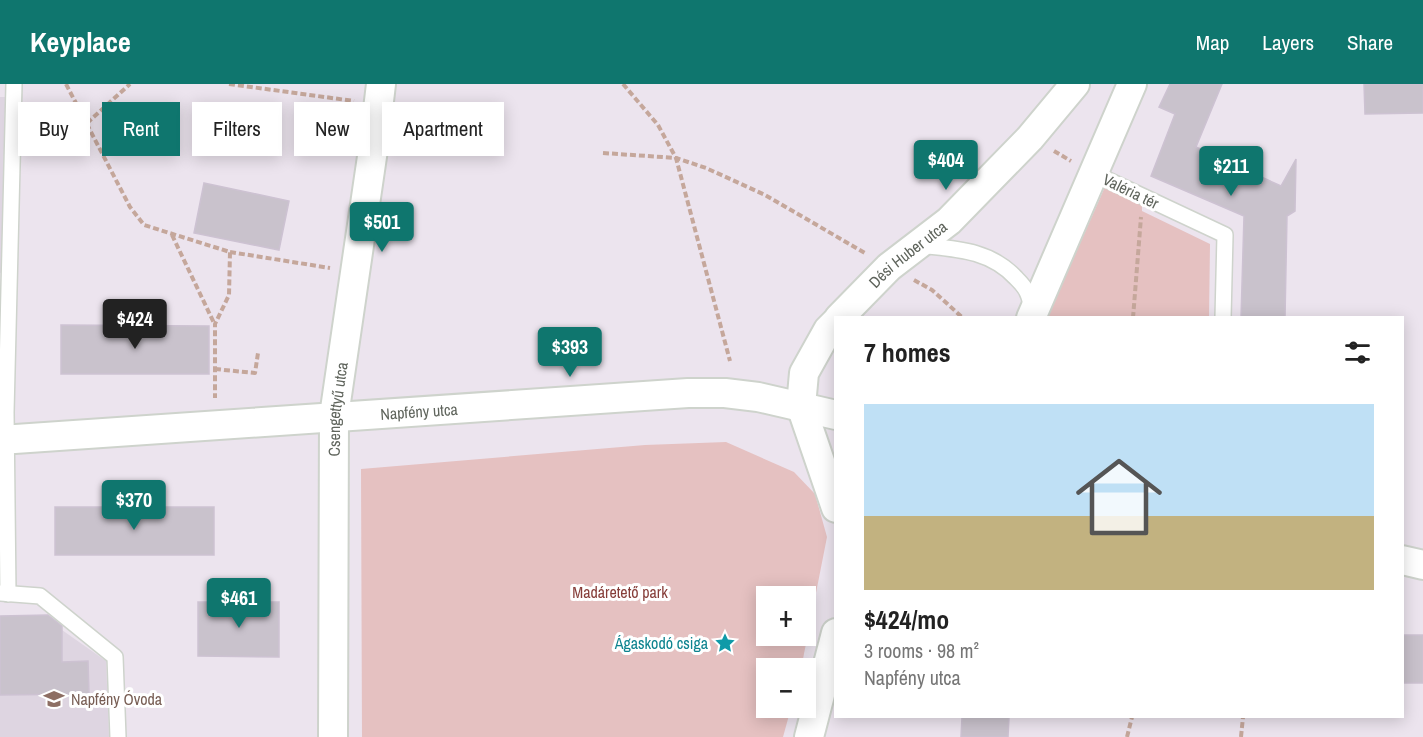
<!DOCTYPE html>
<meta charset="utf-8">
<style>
body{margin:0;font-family:"Archivo Narrow",sans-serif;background:#f6f6f6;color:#222;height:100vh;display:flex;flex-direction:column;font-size:22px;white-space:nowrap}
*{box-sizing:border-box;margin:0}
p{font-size:20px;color:#767676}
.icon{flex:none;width:33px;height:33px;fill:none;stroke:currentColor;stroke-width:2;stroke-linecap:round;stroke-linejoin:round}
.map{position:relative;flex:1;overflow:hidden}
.side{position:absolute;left:834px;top:232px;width:570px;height:402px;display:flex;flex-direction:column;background:#fff;border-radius:0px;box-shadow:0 3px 15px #0003}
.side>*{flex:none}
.banner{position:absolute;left:18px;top:18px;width:570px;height:54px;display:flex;gap:12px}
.fabs{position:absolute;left:756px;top:502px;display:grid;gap:12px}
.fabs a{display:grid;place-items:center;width:60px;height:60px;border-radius:0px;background:#fff;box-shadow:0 3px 15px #0003;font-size:30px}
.price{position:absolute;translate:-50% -51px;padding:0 14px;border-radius:6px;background:#0f766e;color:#fff;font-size:20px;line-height:39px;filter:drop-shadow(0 2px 3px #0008)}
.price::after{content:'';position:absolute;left:50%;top:36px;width:18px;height:14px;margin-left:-9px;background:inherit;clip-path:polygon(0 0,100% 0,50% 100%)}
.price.active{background:#222;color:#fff}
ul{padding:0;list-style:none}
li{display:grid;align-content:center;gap:12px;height:318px;padding:0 30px}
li+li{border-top:2px solid #e0e0e0}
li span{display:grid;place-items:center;height:186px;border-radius:0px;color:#555}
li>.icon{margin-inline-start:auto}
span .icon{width:108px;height:108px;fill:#fffc;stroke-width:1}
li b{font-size:26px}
h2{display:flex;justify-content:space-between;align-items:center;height:72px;padding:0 30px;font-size:26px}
.tag{padding:0 21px;border-radius:0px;background:#fff;box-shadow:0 3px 15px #0003;font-size:21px;line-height:54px}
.tag.active{background:#0f766e;color:#fff}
header{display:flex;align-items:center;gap:36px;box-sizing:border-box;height:84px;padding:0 30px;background:#0f766e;color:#fff}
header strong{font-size:28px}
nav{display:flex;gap:33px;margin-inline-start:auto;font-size:21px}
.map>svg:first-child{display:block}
.education{fill:#ded5e1}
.green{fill:#e5c1c1;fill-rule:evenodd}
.building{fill:#c9c2cc;stroke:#cdc2d2;stroke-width:1.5}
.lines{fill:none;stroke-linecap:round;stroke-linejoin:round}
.lane-casing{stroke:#ced3cc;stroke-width:18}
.street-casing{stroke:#ced3cc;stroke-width:32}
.path{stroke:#c5a79b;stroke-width:4;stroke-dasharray:6 3;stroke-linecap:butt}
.lane{stroke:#fff;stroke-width:15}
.street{stroke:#fff;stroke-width:28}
.labels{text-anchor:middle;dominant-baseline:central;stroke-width:6;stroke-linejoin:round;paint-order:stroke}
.street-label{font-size:16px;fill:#5f645c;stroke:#fff}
.park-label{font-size:16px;fill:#863d39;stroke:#fff}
.culture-label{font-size:16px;fill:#0d838f;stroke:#fff;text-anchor:end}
.education-label{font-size:16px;fill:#785e54;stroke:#fff;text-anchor:start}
</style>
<header>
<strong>Keyplace</strong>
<nav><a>Map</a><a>Layers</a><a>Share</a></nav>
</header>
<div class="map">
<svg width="1423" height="653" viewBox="0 0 1423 653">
<rect width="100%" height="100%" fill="#ece4ee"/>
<g class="education">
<polygon points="0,13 6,13 5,189 0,189"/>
<polygon points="52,539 106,577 109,653 0,653 0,540"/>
</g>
<g class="green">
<polygon points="1108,96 1142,113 1142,127 1210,160 1209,234 1047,234"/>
<path d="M726,358L794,388L815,410L827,453L801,585H766V624H791L783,653H362L361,385L645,361ZM766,513H806V552H766Z"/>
</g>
<g class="building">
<polygon points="1170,0 1222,0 1196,63 1281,102 1296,75 1295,127 1287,132 1285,234 1241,234 1244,132 1151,92 1175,30 1159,23"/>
<polygon points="1364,0 1423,0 1423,29 1365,30"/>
<polygon points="204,99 289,117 279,166 194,149"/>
<polygon points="61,241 209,242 209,290 61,290"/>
<rect x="55" y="423" width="159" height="48"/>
<polygon points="198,518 279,518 279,573 198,572"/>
<polygon points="48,531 62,542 62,578 88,577 89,610 0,611 0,532"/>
<rect x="1402" y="551" width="21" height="48"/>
<polygon points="962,633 1009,633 1008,653 961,653"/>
</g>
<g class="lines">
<g class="lane-casing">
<g id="lane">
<polyline points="1093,89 1225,151 1223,234"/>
<path d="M918,161C954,165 989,165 1016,194C1020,198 1025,203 1027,208C1030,214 1031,220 1032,226"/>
<polyline points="0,509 40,512 115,573 118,653"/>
<polyline points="8,510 6,328 14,0"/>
</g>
</g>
<g class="street-casing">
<g id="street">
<path id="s1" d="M839,234L889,183L949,137L1030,54L1075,0"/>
<polyline points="1031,234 1132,0"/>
<polyline points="836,238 828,246 804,289 801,322 836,424"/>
<path id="s2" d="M0,356L688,309H725L758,313L836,331"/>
<polyline points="1402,476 1423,481"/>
<path id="s3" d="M333,653L334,332L374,59L381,0"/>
<polyline points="809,653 836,549"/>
</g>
</g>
<g class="path">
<polyline points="66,0 130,123 144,141 230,168 229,211 215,240 215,314"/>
<polyline points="229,0 354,17"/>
<polyline points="623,0 658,41 676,74 706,84 765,111 865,169"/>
<polyline points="87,39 130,0"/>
<polyline points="1054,67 1071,77"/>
<polyline points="603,69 676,74 730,277"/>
<polyline points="172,151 214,239"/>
<polyline points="230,168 330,184"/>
<polyline points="914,196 932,206 963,234"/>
<polyline points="1133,234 1141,133"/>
<polyline points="215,285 255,289 258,269"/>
<polyline points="1127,653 1132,633"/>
<polyline points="1241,653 1243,633"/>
</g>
<use href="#lane" class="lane"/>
<use href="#street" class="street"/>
</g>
<defs>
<g id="sight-bare" transform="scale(1.62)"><path d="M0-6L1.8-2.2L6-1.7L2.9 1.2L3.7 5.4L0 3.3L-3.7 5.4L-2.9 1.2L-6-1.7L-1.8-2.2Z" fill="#0f9aa8" stroke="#fff" stroke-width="2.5" paint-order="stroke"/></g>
<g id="school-bare" transform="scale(1.62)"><path d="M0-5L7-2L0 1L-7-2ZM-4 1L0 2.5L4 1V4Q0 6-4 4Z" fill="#8d6e63" stroke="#fff" stroke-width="2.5" paint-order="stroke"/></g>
</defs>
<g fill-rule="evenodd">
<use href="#sight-bare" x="725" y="559"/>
<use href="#school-bare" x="54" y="615"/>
</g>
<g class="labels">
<g class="street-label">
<text transform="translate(1131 107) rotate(26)">Valéria tér</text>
<text stroke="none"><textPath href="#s1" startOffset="94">Dési Huber utca</textPath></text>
<text stroke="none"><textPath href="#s3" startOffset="328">Csengettyű utca</textPath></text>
<text stroke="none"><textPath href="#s2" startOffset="420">Napfény utca</textPath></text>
</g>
<g class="park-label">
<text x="620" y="508">Madáretető park</text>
</g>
<g class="culture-label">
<text x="708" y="559">Ágaskodó csiga</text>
</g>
<g class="education-label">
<text x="71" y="615">Napfény Óvoda</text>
</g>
</g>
</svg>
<div class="fabs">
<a>+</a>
<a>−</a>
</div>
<b class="price" style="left:946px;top:107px">$404</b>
<b class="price" style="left:1231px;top:113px">$211</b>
<b class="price" style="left:382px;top:169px">$501</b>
<b class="price active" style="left:135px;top:266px">$424</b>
<b class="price" style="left:570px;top:294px">$393</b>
<b class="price" style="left:134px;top:447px">$370</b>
<b class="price" style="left:239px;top:545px">$461</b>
<div class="banner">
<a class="tag">Buy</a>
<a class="tag active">Rent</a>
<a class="tag">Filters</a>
<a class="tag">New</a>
<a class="tag">Apartment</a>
</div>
<section class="side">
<h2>7 homes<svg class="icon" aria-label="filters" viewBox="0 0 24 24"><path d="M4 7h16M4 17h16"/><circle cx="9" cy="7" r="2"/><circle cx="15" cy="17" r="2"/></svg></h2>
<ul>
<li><span style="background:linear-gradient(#bfe0f5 60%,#c2b280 0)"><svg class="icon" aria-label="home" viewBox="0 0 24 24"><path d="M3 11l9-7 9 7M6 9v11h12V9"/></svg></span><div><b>$424/mo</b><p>3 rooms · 98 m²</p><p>Napfény utca</p></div></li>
</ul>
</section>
</div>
